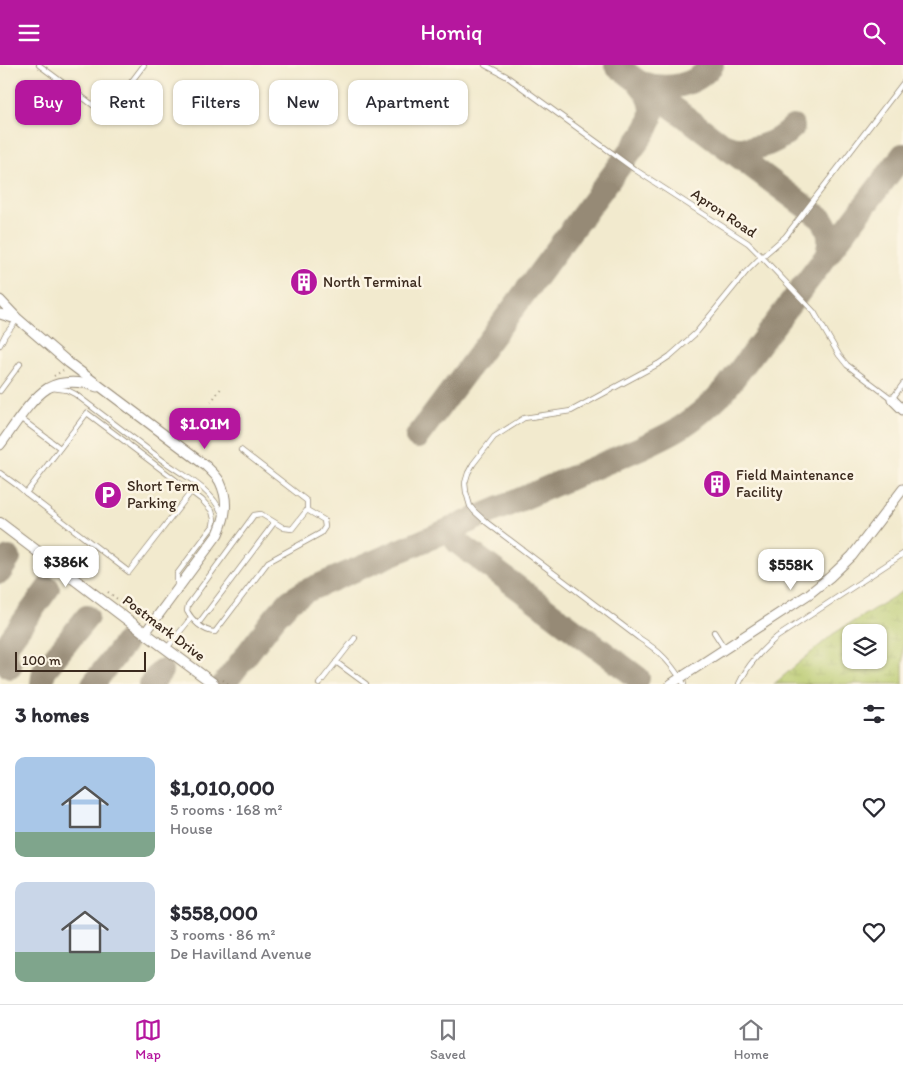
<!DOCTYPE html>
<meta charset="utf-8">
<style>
body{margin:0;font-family:Itim,sans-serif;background:#f7f7f7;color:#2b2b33;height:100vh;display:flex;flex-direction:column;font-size:19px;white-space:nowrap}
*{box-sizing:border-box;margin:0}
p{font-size:16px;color:#7c7c81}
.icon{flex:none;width:28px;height:28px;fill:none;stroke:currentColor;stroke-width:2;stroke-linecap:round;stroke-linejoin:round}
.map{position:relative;height:619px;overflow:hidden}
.drawer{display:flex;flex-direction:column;background:#fff;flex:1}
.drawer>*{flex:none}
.banner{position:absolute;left:15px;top:15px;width:500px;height:45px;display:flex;gap:10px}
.fabs{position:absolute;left:842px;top:559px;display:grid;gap:10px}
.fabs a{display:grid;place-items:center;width:45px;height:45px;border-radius:10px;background:#fff;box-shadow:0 1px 4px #0004;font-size:25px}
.scale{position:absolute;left:15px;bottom:12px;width:131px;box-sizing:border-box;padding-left:5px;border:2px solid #3b2a1e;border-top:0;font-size:14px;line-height:18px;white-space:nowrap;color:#3b2a1e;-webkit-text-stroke:4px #fcf5e5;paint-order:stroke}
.price{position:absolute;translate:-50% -42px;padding:0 11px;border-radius:10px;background:#fff;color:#222;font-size:16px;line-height:32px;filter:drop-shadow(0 1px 2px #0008)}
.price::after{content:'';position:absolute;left:50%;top:30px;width:15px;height:11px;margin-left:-8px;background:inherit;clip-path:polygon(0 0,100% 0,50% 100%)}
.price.current{background:#b5179e;color:#fff}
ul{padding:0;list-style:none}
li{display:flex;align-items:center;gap:15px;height:125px;padding:0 15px}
li span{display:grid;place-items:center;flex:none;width:140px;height:100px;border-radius:10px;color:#555}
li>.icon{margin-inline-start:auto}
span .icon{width:60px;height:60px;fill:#fffc;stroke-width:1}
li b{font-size:21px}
h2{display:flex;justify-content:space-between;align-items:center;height:60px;padding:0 15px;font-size:21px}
.chip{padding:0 18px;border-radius:10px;background:#fff;box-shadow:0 1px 4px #0004;font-size:18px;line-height:45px}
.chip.current{background:#b5179e;color:#fff}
header{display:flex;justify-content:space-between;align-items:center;height:65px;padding:0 15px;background:#b5179e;color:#fff;font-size:22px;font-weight:600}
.tabs{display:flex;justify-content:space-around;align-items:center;height:70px;border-top:1px solid #e1e1e2;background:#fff;font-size:14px;color:#7c7c81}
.tabs a{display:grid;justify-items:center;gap:2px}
.tabs .current{color:#b5179e}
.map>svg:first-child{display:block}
.wetland{fill:url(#wetland-marsh);stroke:#787944;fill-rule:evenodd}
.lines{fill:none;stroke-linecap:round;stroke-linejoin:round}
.taxiway{stroke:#968a76;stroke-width:24}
.service-casing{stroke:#968a76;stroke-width:6}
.minor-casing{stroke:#968a76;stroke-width:11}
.tertiary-casing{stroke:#968a76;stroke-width:12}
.path{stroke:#968a76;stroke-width:2;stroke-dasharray:1 4;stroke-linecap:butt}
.service{stroke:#fff;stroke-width:4.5}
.minor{stroke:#fff;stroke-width:9}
.tertiary{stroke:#fff;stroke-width:10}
.labels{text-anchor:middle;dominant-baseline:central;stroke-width:5;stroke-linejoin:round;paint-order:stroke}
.street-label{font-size:15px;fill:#3b2a1e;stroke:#fcf5e5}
.poi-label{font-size:15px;fill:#3b2a1e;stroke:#fcf5e5;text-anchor:start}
</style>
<header><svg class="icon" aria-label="menu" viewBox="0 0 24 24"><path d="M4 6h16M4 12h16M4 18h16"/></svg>Homiq<svg class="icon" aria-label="search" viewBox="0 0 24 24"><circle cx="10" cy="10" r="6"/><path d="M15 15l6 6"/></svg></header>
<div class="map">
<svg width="903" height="619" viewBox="0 0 903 619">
<defs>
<pattern id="wetland-marsh" width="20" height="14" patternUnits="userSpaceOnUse" patternTransform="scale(1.25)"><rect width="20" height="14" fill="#b6c86b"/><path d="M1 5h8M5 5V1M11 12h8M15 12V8" fill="none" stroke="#9dac5c"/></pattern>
</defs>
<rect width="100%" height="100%" fill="#fcf5e5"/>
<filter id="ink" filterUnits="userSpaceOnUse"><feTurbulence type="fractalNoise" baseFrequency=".02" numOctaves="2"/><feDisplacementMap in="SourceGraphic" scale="10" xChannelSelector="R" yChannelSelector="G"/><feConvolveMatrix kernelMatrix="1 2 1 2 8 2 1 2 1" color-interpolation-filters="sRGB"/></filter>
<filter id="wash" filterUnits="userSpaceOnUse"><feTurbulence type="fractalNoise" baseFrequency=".0096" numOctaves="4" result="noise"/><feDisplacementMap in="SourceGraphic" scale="20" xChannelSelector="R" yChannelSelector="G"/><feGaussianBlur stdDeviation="1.12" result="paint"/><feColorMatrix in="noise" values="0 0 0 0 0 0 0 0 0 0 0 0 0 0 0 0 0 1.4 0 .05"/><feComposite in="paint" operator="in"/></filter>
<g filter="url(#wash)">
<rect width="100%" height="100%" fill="#f2eace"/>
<path class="wetland" d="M903,526V619H774L833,569ZM851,568H879V595H851Z"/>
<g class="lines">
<g class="taxiway">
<path d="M616,0L822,154C830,167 831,174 827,189"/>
<path d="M641,18C667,26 695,22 712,0"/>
<path d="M721,78C746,90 775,81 793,62"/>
<path d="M417,372L644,68C656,50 654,35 640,19"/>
<polyline points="458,461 455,467 457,477 638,613"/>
<polyline points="0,507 9,493"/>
<polyline points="10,602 5,593 6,581 48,523"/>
<polyline points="42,619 43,611 44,606 87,552"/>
<polyline points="93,619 124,579"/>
<polyline points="151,619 161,606"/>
<path d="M224,619L276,551L290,536L306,526L638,384C653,377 669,370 683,361C698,351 711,339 724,326L903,90"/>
</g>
</g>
</g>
<g filter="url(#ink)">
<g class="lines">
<g class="service-casing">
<g id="service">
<polyline points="39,0 105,49 110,45 144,0"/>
<polyline points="485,0 506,11 634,104 748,178 762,192 814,247 839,290 847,300 892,334 903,319"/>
<polyline points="0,280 5,270 17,255"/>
<path d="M52,323L67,325L75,329C104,351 133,373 162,395C183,410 212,424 222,449"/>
<polyline points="0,326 20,299"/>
<polyline points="20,353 60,383"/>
<path d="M241,385L307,436V445L324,455L325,462L321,468L268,497L215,567C204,567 192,555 187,546L188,540L254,450L261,449L284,463L292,464L307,445"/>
<polyline points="0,408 18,421 26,428"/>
<polyline points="177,523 177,509 213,461 214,454 212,446 202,435 129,380 127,378 87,348 26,428 129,507 191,427"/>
<polyline points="198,559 274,458"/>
<polyline points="714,567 725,584"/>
<polyline points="167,583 191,553"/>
<polyline points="336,597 366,619"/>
<polyline points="319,619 355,573"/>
<path d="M684,619C670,597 661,587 639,573L486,457L474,446L470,441L466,427L465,418L468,408L473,399L494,372L524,353L571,346L658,299L670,291L696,268L746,207L757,196L785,172L903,18"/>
<path d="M739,619C748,599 761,586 777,572L903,489"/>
</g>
</g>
<g class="minor-casing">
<g id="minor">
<path d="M0,235L18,254L69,298L206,401C211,406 217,411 220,417C229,436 226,451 218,469L145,568"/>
<polyline points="0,249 16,254"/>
<polyline points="892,334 903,345"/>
<path d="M0,380C13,363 30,334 48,323C62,315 82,316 97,322"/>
<polyline points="671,619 809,529 830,512 852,491 903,424"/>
</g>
</g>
<g class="tertiary-casing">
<polyline id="tertiary" points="0,458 145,568 214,619"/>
</g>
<g class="path">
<polyline points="54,311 65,304"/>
<polyline points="211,337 222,322"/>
<polyline points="108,527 144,554"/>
<polyline points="223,615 229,619"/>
</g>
<use href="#service" class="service"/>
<use href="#minor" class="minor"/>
<use href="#tertiary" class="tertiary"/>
</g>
</g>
<defs>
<g id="building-disc" transform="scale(1.4375)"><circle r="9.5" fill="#b5179e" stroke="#fcf5e5"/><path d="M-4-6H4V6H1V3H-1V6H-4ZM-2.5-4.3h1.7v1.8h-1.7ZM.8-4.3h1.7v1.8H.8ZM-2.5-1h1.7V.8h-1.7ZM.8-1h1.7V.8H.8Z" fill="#fff"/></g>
<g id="parking-disc" transform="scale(1.4375)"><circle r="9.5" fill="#b5179e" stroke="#fcf5e5"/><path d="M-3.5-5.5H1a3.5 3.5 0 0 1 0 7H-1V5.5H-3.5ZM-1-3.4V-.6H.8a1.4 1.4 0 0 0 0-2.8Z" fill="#fff"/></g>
</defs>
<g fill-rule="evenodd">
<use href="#building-disc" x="304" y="217"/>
<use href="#building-disc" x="717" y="419"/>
<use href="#parking-disc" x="108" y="430"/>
</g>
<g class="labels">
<g class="street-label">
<text transform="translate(724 148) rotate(34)">Apron Road</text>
<text transform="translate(164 563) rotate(37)">Postmark Drive</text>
</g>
<g class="poi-label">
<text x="323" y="217">North Terminal</text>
<text x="736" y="410">Field Maintenance<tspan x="736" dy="17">Facility</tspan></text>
<text x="127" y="421">Short Term<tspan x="127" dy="17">Parking</tspan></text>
</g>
</g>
</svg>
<div class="fabs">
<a><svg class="icon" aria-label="layers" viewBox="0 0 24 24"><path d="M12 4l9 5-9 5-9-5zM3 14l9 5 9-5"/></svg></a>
</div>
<div class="scale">100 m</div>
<b class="price current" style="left:205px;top:385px">$1.01M</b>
<b class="price" style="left:66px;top:523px">$386K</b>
<b class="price" style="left:791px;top:526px">$558K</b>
<div class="banner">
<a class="chip current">Buy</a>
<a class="chip">Rent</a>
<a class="chip">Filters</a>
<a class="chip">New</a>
<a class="chip">Apartment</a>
</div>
</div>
<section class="drawer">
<h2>3 homes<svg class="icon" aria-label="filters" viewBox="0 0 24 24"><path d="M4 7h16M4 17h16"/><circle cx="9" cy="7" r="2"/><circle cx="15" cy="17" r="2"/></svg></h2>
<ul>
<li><span style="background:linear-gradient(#a9c7e8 75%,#7fa58c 0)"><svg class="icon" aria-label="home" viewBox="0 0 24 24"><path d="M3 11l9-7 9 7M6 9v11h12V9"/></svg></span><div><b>$1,010,000</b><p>5 rooms · 168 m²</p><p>House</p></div><svg class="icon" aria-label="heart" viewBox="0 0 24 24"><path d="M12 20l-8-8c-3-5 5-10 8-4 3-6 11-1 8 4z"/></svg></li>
<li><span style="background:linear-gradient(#c9d6e8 70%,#7fa58c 0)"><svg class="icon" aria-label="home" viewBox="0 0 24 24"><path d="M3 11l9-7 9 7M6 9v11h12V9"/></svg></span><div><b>$558,000</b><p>3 rooms · 86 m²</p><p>De Havilland Avenue</p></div><svg class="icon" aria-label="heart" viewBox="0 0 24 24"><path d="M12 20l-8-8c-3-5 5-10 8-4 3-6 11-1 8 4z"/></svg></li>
</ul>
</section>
<nav class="tabs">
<a class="current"><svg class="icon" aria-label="map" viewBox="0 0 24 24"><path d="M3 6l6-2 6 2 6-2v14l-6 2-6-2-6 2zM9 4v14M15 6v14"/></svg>Map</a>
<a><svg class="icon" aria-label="saved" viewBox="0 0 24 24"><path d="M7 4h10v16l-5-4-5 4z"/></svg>Saved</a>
<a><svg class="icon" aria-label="home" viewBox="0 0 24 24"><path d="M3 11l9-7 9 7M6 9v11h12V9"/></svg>Home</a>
</nav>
